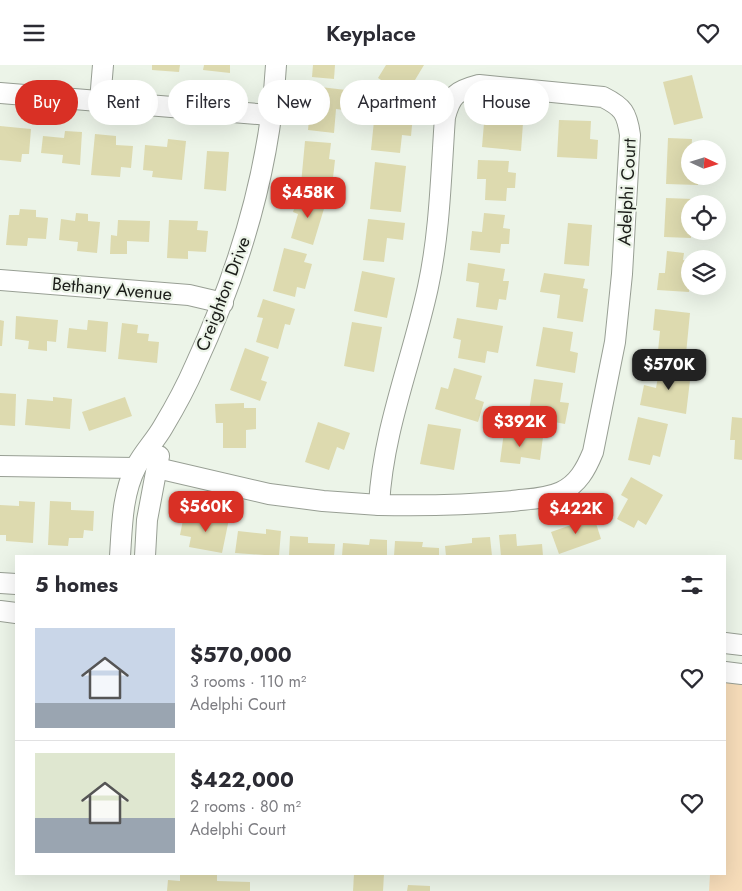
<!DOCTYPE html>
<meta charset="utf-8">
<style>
body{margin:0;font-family:Jost,sans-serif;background:#f2f2f3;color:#2b2b33;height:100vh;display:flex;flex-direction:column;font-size:19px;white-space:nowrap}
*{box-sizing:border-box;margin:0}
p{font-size:16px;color:#7c7c81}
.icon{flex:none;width:28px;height:28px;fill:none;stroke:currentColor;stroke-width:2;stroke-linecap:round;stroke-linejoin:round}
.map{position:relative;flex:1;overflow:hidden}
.panel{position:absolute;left:15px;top:490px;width:711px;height:320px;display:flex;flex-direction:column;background:#fff;border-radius:0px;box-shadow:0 5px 20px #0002}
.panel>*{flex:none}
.top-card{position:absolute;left:15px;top:15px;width:712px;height:45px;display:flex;gap:10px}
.needle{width:32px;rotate:94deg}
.tools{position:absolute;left:681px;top:75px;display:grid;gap:10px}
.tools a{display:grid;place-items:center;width:45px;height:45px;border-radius:50%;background:#fff;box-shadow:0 5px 20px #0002;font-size:25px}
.price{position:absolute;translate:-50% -42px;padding:0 11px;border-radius:10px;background:#d93025;color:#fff;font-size:16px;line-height:32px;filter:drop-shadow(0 1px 2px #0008)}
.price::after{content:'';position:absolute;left:50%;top:30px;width:15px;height:11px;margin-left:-8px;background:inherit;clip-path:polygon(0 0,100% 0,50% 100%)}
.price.active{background:#222;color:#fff}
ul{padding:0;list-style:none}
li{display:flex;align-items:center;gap:15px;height:125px;padding:0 20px}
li+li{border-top:1px solid #e1e1e2}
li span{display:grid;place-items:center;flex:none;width:140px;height:100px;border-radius:0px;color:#555}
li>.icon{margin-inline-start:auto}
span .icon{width:60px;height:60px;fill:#fffc;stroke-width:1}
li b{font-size:21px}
h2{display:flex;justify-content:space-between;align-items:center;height:60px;padding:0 20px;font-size:21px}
.chip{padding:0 18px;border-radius:22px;background:#fff;box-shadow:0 5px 20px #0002;font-size:18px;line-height:45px}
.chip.active{background:#d93025;color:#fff}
header{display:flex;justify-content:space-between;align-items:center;height:65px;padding:0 20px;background:#fff;font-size:22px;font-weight:600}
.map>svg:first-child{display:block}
.green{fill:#f6dcb9}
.building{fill:#dddaaf}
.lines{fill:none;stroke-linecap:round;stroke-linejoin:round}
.minor-casing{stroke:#989f94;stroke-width:22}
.minor{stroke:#fff;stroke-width:20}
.labels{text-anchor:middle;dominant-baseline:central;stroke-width:4.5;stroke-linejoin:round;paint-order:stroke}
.street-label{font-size:18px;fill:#1b1d19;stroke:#ecf4e8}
</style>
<header><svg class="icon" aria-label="menu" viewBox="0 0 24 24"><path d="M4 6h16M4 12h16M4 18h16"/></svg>Keyplace<svg class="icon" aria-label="heart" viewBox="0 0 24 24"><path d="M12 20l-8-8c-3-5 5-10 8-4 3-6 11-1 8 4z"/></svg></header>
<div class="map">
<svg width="742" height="826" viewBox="0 0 742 826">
<rect width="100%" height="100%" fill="#ecf4e8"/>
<polygon class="green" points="725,615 742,617 742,826 709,826 710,809 725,809"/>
<g class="building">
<polygon points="152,0 180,0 179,7 152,5"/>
<polygon points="204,0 230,0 230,8 203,5"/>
<polygon points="313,0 335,0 334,14 312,12"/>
<polygon points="386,0 424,0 415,15 425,21 415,37 378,13"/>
<polygon points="692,10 703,53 674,60 663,17"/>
<polygon points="312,21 346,25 344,45 336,44 334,68 308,65"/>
<polygon points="375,46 413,50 411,71 402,70 400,88 371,85"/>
<polygon points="494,49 515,51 514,58 523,58 521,86 482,82 484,58 494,59"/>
<polygon points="559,55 591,56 590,74 598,75 597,94 557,92"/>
<polygon points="0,61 31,64 29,89 22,89 21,97 0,95"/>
<polygon points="65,66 82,67 80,100 62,98 63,90 41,88 43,71 64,73"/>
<polygon points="95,69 116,71 116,80 133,81 131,103 121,102 120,112 91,110"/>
<polygon points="668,73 692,74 690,111 698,111 698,120 666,119"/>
<polygon points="168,74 186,76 182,115 152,112 153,106 143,105 145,80 167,82"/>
<polygon points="305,76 331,78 329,94 335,95 332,122 301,119"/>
<polygon points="207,86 229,87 226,126 204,124"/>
<polygon points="478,95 509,96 508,107 516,108 515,123 507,123 506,136 485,135 486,114 477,114"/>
<polygon points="375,97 406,101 401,147 370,144"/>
<polygon points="299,129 326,137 313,180 291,173 298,149 293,147"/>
<polygon points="666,133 693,134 693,139 690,139 691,173 664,172"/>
<polygon points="20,144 36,145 36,152 48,153 46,174 28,173 27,181 6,180 9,150 19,150"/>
<polygon points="76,148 88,149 88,156 100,157 97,188 77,186 78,177 59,175 61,154 75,156"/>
<polygon points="484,148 505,150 503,163 510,164 509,179 501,179 500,188 470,185 472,166 482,167"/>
<polygon points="368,154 405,158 403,175 387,173 384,197 363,195"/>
<polygon points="118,155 150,156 149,177 127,176 127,189 110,189 111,170 117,171"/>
<polygon points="169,155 198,156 197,165 208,166 206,187 188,186 188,194 167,193"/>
<polygon points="568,158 592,160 589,201 564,199"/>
<polygon points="284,183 307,189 304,197 312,199 305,224 297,222 295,232 273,226"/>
<polygon points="667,186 684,188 683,195 690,196 689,227 657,225 659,208 665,208"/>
<polygon points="468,198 505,204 503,216 509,216 506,235 499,234 497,245 476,242 479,218 466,216"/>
<polygon points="362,206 395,213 387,253 354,246"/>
<polygon points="544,208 585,214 583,223 588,224 583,257 557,253 560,230 540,227"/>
<polygon points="263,234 295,244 290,260 285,259 278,284 256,277 263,253 257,252"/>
<polygon points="655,244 690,248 686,289 658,286 660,266 653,265"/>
<polygon points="16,251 58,255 56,277 47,276 47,286 28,284 29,276 15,274"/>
<polygon points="457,253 503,261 498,288 487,286 485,298 458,293 461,275 453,273"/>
<polygon points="0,255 4,256 2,281 0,281"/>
<polygon points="88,255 108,257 106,287 67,283 69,263 87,265"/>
<polygon points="352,257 382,262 374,307 344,301"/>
<polygon points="122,258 138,260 137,268 149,269 148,276 159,277 157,298 118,294"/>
<polygon points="543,262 573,267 570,286 578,288 575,308 536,301"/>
<polygon points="245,283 269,292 261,315 267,317 260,336 230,325"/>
<polygon points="660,301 691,307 686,349 640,340 644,320 656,323"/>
<polygon points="454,303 482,311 475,334 484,337 478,357 435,344 441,322 448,324"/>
<polygon points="534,314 563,318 560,337 569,338 565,359 528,352"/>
<polygon points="0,328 16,329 15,361 0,360"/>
<polygon points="53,332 72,334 70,364 25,360 27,334 53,336"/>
<polygon points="125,332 132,351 89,366 82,347"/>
<polygon points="244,338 244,343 256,343 256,364 246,365 246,383 223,383 223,358 216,358 215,339"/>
<polygon points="638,352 668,359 660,392 653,390 650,400 628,395"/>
<polygon points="732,352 742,353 742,395 734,394 735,375 730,375"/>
<polygon points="318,357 350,368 344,385 337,382 329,405 305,397"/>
<polygon points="428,359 461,364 454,405 420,399"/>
<polygon points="504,367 543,372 540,395 521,392 520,399 500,397"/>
<polygon points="631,412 663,430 646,460 638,455 634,463 617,454 628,434 621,430"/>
<polygon points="19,436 35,437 33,478 6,476 6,470 0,470 0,440 19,441"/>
<polygon points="50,436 71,437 71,445 94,446 93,466 84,465 83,473 69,473 68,481 48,480"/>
<polygon points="184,450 211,456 211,451 229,454 222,488 189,482 191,472 180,470"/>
<polygon points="594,452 601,474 559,489 551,467"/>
<polygon points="266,464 281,466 279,491 235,488 238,466 266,469"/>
<polygon points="516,469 517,481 542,479 543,491 501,491 499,470"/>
<polygon points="290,471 308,472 308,478 335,479 334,491 289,491"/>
<polygon points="490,472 492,491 446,491 445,481 472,478 472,473"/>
<polygon points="370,474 387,475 387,491 342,491 343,478 369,480"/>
<polygon points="395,476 423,477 422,482 439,483 439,491 394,491"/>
<polygon points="180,809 217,809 217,816 250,817 250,826 167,826 168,815 180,816"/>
<polygon points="354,809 384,809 383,826 353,826"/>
<polygon points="408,820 430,821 430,826 407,826"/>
</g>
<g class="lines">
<g class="minor-casing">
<g id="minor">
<path d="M479,20L603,32C623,42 627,48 630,70L622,209L615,277L593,387C586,404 578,419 561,427C546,434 528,434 512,436C467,440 424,441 379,440C383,364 412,296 428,222C440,167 441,108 445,52C451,30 456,26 479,20Z"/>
<polyline points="0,28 270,50"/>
<polyline points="100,36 103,0"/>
<polyline points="0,215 189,230 223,238"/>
<polyline points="0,401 135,403"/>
<polyline points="157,403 269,429 323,436 379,440"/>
<path d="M120,491C122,462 122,429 136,402C143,388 155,376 163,362C175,342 186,322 195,301C239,206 270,105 276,0"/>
<polyline points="145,491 147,455 159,391"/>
<polyline points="0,518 16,519"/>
<polyline points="0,546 16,548"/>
<polyline points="725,578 742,580"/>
<polyline points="725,607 742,609"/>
</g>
</g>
<use href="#minor" class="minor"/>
</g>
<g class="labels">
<g class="street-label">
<text transform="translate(627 127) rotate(-87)">Adelphi Court</text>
<text transform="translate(112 224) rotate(5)">Bethany Avenue</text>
<text transform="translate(223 229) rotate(-69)">Creighton Drive</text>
</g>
</g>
</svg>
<div class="tools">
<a><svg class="needle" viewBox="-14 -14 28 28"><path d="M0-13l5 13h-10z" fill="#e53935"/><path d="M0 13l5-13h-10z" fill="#7c7c81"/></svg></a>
<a><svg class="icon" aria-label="locate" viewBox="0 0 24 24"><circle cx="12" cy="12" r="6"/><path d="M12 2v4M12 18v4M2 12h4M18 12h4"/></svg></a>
<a><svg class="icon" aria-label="layers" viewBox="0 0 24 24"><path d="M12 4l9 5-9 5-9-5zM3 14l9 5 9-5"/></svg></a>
</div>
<b class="price" style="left:308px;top:154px">$458K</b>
<b class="price active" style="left:669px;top:326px">$570K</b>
<b class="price" style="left:520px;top:383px">$392K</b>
<b class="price" style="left:206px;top:468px">$560K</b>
<b class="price" style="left:576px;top:470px">$422K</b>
<div class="top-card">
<a class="chip active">Buy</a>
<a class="chip">Rent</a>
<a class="chip">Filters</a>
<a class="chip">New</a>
<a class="chip">Apartment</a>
<a class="chip">House</a>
</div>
<section class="panel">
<h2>5 homes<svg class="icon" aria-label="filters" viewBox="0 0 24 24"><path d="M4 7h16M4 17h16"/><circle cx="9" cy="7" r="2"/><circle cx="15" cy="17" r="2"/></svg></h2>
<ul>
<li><span style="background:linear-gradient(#c9d6e8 75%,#9aa5b1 0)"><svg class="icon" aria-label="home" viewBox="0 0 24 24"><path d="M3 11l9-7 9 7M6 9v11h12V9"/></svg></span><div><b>$570,000</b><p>3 rooms · 110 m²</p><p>Adelphi Court</p></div><svg class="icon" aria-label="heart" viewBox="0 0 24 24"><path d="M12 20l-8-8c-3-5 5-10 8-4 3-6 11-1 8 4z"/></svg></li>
<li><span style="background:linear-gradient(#dfe7d0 65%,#9aa5b1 0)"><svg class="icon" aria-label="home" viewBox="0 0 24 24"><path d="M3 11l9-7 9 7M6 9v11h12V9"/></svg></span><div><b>$422,000</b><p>2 rooms · 80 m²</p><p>Adelphi Court</p></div><svg class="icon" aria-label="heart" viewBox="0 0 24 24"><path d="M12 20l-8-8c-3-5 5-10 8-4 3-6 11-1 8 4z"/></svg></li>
</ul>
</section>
</div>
